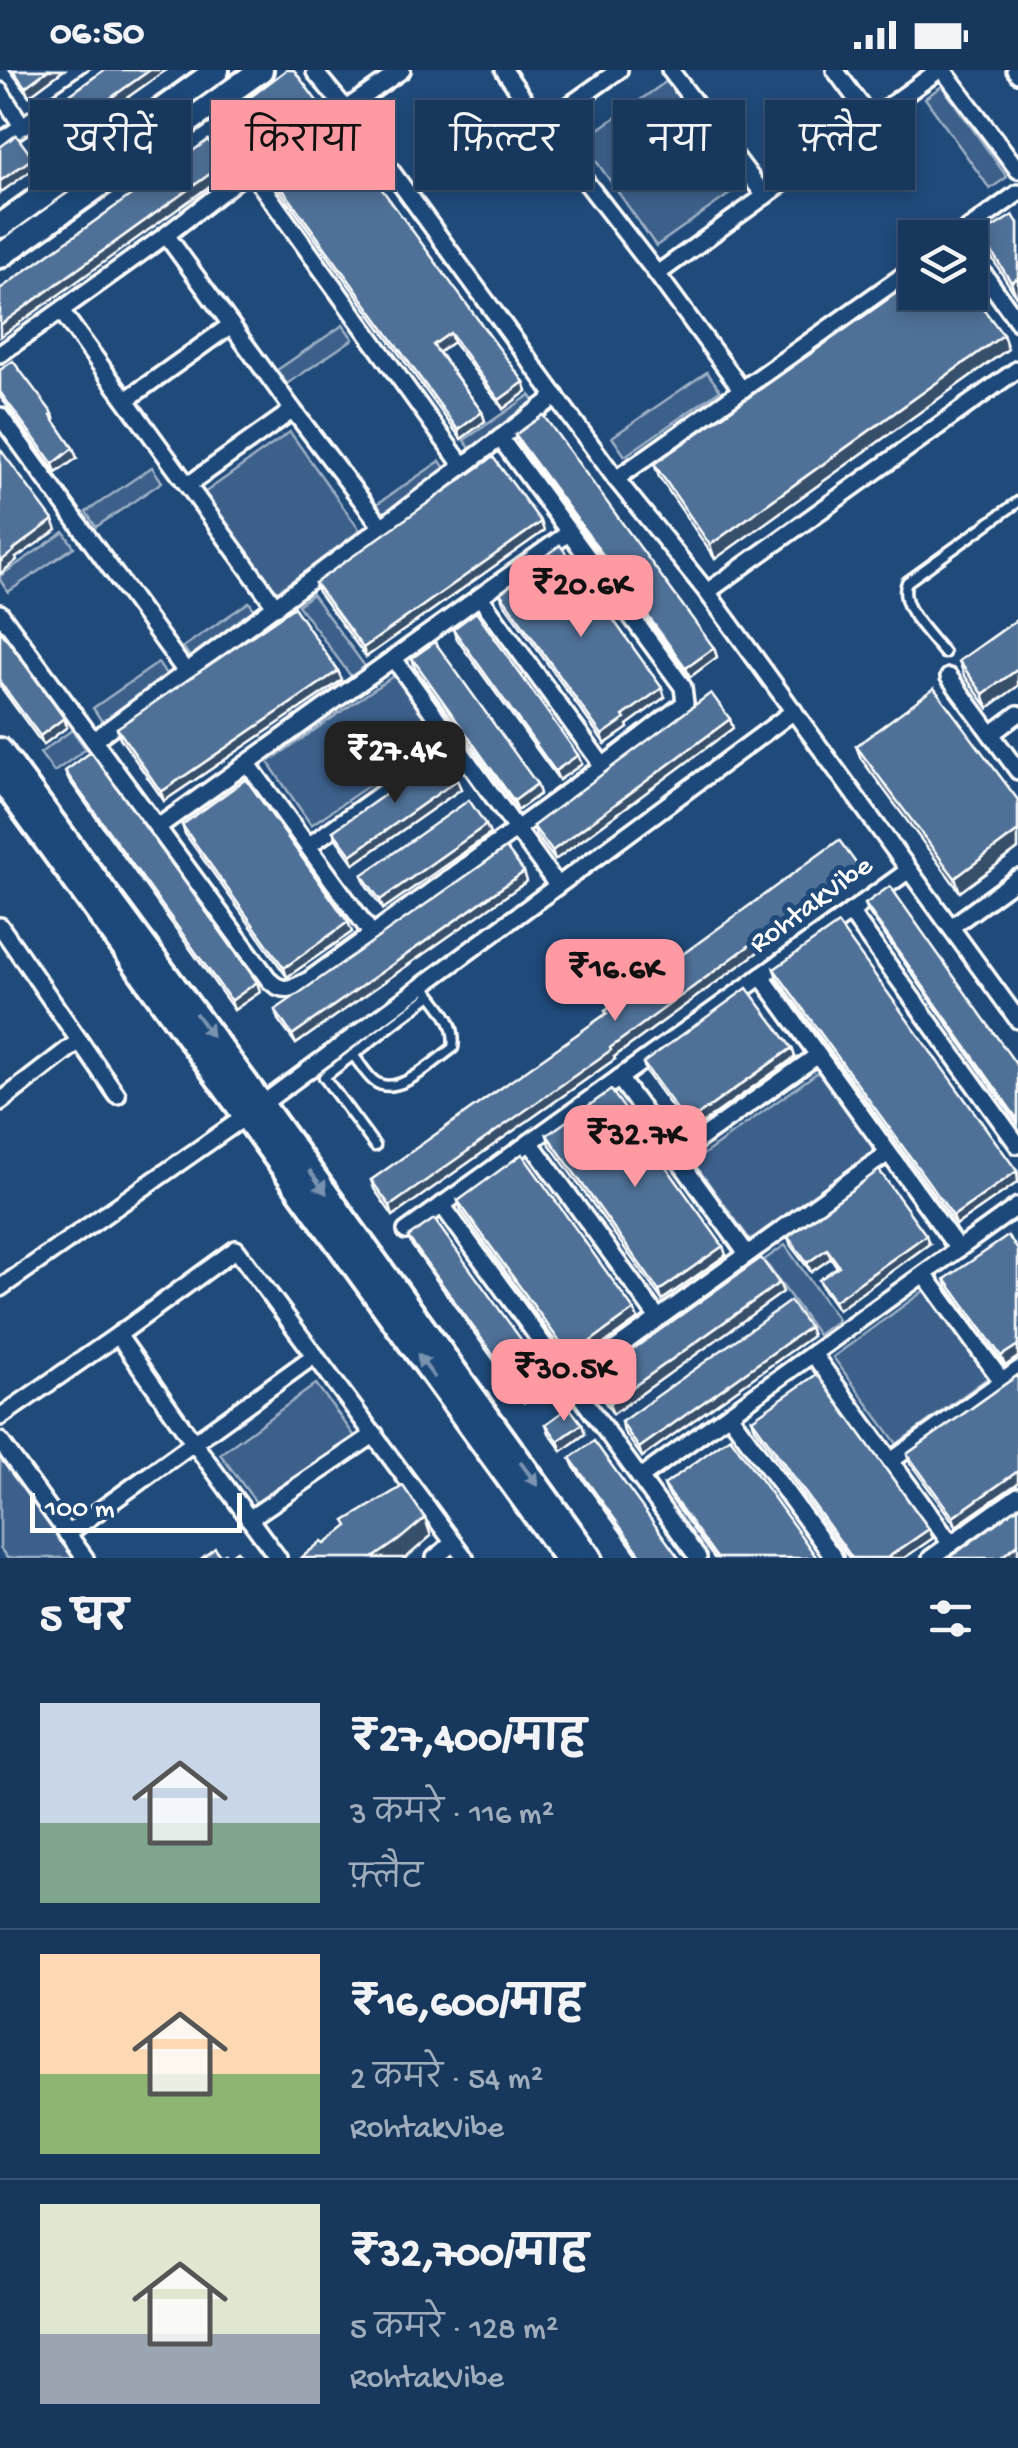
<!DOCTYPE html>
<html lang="hi">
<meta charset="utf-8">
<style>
body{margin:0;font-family:"Gochi Hand","Playpen Sans Deva",sans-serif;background:#203f62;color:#f1f3f6;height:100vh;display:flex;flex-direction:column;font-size:38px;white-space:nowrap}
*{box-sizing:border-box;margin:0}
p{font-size:32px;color:#9eacbb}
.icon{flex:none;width:55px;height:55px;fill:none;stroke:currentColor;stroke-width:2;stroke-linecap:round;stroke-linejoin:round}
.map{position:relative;height:1488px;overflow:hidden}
.drawer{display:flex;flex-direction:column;background:#17385c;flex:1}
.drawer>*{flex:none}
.top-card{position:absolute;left:30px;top:30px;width:960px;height:90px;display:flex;gap:20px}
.tools{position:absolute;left:898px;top:150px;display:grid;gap:20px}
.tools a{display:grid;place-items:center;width:90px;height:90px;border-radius:0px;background:#17385c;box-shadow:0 5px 15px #0003,0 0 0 2px #365272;font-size:50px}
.scale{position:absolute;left:30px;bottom:25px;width:212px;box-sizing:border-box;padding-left:10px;border:5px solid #fff;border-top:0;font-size:28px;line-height:35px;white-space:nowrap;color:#fff;-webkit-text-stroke:8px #1f4a7a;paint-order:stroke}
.price{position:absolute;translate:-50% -85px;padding:0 22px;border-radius:20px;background:#ff9aa2;color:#111;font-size:32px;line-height:65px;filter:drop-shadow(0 2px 5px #0008)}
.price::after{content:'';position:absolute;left:50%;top:60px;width:30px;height:22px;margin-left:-15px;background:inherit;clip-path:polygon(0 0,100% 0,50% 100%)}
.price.selected{background:#222;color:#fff}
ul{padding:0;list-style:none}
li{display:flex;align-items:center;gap:30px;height:250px;padding:0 40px}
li+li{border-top:2px solid #365272}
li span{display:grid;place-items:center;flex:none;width:280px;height:200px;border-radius:0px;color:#555}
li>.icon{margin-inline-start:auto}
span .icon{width:120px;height:120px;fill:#fffc;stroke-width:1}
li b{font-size:42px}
h2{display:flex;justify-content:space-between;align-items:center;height:120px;padding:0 40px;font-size:42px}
.tag{padding:0 35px;border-radius:0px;background:#17385c;box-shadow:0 5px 15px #0003,0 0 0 2px #365272;font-size:35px;line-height:90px}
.tag.selected{background:#ff9aa2;color:#111}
.status{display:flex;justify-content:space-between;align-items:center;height:70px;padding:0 50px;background:#17385c;direction:ltr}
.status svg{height:28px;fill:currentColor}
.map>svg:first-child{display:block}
.green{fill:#3c618b;stroke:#9eb0c5;stroke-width:2.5}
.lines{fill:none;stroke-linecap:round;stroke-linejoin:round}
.service-casing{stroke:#fff;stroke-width:15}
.minor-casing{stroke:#fff;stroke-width:22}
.secondary-casing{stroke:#fff;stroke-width:30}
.service{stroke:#1f4a7a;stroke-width:8}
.minor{stroke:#1f4a7a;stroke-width:15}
.secondary{stroke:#1f4a7a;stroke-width:22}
.wall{fill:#456182;stroke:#fff;stroke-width:2.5}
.shaded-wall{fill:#384f6a;stroke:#fff;stroke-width:2.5}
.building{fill:#507197;stroke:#fff;stroke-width:2.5}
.oneway{fill:#7992af}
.labels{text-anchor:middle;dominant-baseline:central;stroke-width:10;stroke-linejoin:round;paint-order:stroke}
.street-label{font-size:30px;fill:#fff;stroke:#1f4a7a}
</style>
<div class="status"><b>06:50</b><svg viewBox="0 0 49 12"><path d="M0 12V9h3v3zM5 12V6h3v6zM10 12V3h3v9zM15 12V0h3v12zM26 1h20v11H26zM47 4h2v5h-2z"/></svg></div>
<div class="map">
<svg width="1018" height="1488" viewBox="0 0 1018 1488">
<rect width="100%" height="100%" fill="#1f4a7a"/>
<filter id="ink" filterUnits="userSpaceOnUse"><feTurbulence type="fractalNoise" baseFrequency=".01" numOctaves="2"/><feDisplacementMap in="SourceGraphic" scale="20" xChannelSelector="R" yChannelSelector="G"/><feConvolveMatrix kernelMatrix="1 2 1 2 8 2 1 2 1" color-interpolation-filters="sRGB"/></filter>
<g filter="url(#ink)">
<g class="green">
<polygon points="667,11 741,116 656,176 582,71"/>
<polygon points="942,16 1007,107 990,119 925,28"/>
<polygon points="343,255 353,269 287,314 277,300"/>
<polygon points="707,302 720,320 625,386 612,367"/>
<polygon points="530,325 540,339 474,384 464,370"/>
<polygon points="290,362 361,462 275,523 204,423"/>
<polygon points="440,391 450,405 384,450 374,436"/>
<polygon points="152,397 162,412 96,457 86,442"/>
<polygon points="64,462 74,477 8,522 0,510 0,506"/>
<polygon points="312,524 367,599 353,609 298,535"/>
<polygon points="249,532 259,546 193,591 183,577"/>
<polygon points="158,593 169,608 103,653 93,638"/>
<polygon points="396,604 440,667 311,755 268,692"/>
<polygon points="72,660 86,679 54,702 40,683"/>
<polygon points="818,1002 876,1080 751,1171 693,1092"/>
<polygon points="785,1175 838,1250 818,1265 764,1190"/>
<polygon points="925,1220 989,1307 897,1374 833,1287"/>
<polygon points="316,1314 362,1376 266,1446 220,1384"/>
<polygon points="0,1377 79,1488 7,1488 0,1478"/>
</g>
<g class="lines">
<g class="service-casing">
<g id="service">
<path d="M944,583C929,564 897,535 907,512L1018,432"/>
<path d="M353,985C360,993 366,1005 374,1011C397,1029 434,991 453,978C457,954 442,939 428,921"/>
<polyline points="375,1076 324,1007 431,925"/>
</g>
</g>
<g class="minor-casing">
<g id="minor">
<polyline points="504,0 542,55 657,204 742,320"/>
<polyline points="670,0 765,126"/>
<polyline points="835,0 871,49"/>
<polyline points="943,0 1018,100"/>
<polyline points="1015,0 1018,4"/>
<polyline points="315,2 346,39 616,409 707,522 1018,950"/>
<polyline points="0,21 22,56"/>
<polyline points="346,39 402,0"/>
<polyline points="542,55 619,0"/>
<polyline points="0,72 103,0"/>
<polyline points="166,165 293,340 382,457"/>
<polyline points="956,168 1018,123"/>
<polyline points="970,185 1018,252"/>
<polyline points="657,204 939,0"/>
<polyline points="61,241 276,537"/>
<polyline points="0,284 166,165 250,100 462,395"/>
<polyline points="126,330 231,255"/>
<polyline points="0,346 186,602"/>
<polyline points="616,409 915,197"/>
<polyline points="188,415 293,340"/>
<polyline points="707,522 1018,299"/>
<polyline points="480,527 603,696"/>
<path d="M0,543L270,911C284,924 294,918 309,910L603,696L685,633L683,617L500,368"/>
<polyline points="394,589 557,815"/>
<polyline points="949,607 1018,701"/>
<polyline points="991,664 1018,644"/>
<path d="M94,670C248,556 403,442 556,326"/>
<polyline points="248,694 371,863"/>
<polyline points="158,757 570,462"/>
<polyline points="308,776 454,672"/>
<polyline points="850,842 1018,1075"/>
<polyline points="0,856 117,1025"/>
<polyline points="951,857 1018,808"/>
<polyline points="761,906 958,1179"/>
<polyline points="619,1008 747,1184"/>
<polyline points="0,1032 79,971"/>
<polyline points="530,1072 658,1248"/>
<polyline points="676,1086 818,985"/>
<polyline points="442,1135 698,1488"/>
<polyline points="406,1161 909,800"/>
<polyline points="924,1204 1002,1311"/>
<polyline points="0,1218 246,1046 794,641"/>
<polyline points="118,1265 194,1373 278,1488"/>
<polyline points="813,1284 951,1474"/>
<polyline points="570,1312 888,1083"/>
<polyline points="729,1344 834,1488"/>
<polyline points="0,1347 118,1265 236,1179 465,1488"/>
<polyline points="0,1371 85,1488"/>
<polyline points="891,1391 1018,1300"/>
<polyline points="640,1408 1018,1136"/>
<polyline points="249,1449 375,1364"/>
<polyline points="67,1464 315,1285"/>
<polyline points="435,1488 453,1473"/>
<polyline points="931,1488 1018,1426"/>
</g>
</g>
<g class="secondary-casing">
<g id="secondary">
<polyline points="0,156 217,0"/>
<polyline points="0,186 261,0"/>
<polyline points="0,680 261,1033 590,1488"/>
<polyline points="0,708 566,1488"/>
</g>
</g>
<use href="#service" class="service"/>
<use href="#minor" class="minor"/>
<use href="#secondary" class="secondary"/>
</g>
<g class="wall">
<polygon points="10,0 64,0 29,26"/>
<polygon points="104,0 166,0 56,78 41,57 38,48"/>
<polygon points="228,44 524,312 527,321 503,339 453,272 439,282 482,342 485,351 461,369 231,53"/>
<polygon points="1018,153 1018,224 1016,226 986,179 981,165"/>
<polygon points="1003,265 1008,279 715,489 659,407 654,394"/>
<polygon points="0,300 53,344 55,352 73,378 77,388 56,403 0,326"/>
<polygon points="515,365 714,578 717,587 690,607 519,374"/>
<polygon points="541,452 544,461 366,587 318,522 315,513"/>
<polygon points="537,492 665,627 627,655 628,658 605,674 503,532 500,523 538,496"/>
<polygon points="1018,549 988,638 964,605 959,591"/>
<polygon points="453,559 582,694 559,710 456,568"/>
<polygon points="0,560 64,648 67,657 43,675 0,616"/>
<polygon points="412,588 537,714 540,724 518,740 415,598"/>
<polygon points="338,601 342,610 164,731 120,668 117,658"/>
<polygon points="733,658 555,790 536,765 533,756"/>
<polygon points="856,676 1018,730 1018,779 960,822 861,689"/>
<polygon points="65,701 257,912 260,922 234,940 69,710"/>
<polygon points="457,710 461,719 354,794 337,770 333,761"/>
<polygon points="182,755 348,852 352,862 287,907 185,764"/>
<polygon points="486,755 490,764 383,839 366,815 362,805"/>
<polygon points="858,796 862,806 614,987 615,989 393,1146 374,1119 371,1110"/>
<polygon points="527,811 296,974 278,950 275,940"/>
<polygon points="865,834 1018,997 1018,1054 869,843"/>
<polygon points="774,899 1018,1103 1018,1112 956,1155 777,908"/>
<polygon points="792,978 795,987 690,1062 646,1002 643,993"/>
<polygon points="547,1065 726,1185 662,1230 550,1075"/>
<polygon points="458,1131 634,1240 638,1249 573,1296 461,1140"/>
<polygon points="408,1167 546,1304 549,1313 524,1332 412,1176"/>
<polygon points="788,1167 929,1174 838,1240 823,1219 819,1210 837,1197 831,1188 811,1202 791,1176"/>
<polygon points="1018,1180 1018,1287 1005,1296 948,1218 945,1209"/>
<polygon points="779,1213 783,1222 613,1344 595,1318 591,1309"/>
<polygon points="809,1257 812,1266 642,1387 624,1362 621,1352"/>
<polygon points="1018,1305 956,1456 910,1393 907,1384"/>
<polygon points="752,1349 929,1459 933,1468 904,1488 849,1488 755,1358"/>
<polygon points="546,1354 582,1354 585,1364 562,1381 549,1363"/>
<polygon points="570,1388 679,1488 640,1488 574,1397"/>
<polygon points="664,1415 817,1488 714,1488 668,1424"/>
</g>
<g class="shaded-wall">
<polygon points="48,0 64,0 29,26 25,17"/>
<polygon points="150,0 166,0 56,78 53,69"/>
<polygon points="33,88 36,97 0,123 0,111"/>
<polygon points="225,93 229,102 0,267 0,255"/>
<polygon points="1018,208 1018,224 1016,226 1011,212"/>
<polygon points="450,263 453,272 437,284 433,275"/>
<polygon points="1003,265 1008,279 715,489 710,475"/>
<polygon points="524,312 527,321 503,339 499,330"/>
<polygon points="482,342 485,351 461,369 458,360"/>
<polygon points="73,378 77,388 56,403 53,394"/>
<polygon points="53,450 57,460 16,488 17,490 0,504 0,492 13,480"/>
<polygon points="541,452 544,461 366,587 363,578"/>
<polygon points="714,578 717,587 690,607 686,598"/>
<polygon points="1018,599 1018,616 988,638 983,624"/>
<polygon points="338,601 342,610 164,731 161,722"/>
<polygon points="662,618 665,627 627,655 628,658 605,674 602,665 623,646"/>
<polygon points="64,648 67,657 43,675 40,666"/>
<polygon points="730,649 733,658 555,790 552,781"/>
<polygon points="578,685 582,694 559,710 555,701"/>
<polygon points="457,710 461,719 354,794 351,785"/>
<polygon points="537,714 540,724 518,740 514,731"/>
<polygon points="486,755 490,764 383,839 380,830"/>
<polygon points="1018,761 1018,779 960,822 955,808"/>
<polygon points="858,796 862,806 614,987 615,989 393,1146 390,1136"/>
<polygon points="524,802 527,811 296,974 292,965"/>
<polygon points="348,852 352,862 287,907 284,898"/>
<polygon points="257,912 260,922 234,940 231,931"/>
<polygon points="792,978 795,987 690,1062 687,1053"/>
<polygon points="1017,1101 1018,1112 956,1155 953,1146"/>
<polygon points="926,1165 929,1174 838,1240 834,1231"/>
<polygon points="723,1176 726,1185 662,1230 659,1221"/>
<polygon points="827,1179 831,1188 811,1202 807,1193"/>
<polygon points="779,1213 783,1222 613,1344 609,1334"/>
<polygon points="634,1240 638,1249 573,1296 570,1286"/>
<polygon points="809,1257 812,1266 642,1387 639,1378"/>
<polygon points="1018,1275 1018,1287 1005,1296 1001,1286"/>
<polygon points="546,1304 549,1313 524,1332 520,1322"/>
<polygon points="582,1354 585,1364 562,1381 558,1371"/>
<polygon points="1018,1401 1018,1413 956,1456 953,1447"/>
<polygon points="425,1448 431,1466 406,1488 373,1488"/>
<polygon points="929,1459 933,1468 904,1488 887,1488"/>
<polygon points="1018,1474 1018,1486 1015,1488 1000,1488"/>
</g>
<g class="building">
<polygon points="13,0 48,0 25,17"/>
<polygon points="104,0 150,0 53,69 38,48"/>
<polygon points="286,0 294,0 524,312 499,330 450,263 433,275 482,342 458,360 228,44"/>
<polygon points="16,65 33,88 0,111 0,77"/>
<polygon points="208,70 225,93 0,255 0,219"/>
<polygon points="1013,145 1018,153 1018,208 1011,212 981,165"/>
<polygon points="915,210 915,222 970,222 970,221 1003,265 710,475 654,394"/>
<polygon points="13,291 53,344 51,346 73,378 53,394 0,322 0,300"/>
<polygon points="543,345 714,578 686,598 515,365"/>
<polygon points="0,379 53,450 13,480 14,481 0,492"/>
<polygon points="493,387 541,452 363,578 315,513"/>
<polygon points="560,475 662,618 623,646 625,649 602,665 500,523 539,495 537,492"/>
<polygon points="294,537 338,601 161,722 117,658"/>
<polygon points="476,542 578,685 555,701 453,559"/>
<polygon points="1018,549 1018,599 983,624 959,591"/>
<polygon points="0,560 64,648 40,666 0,612"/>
<polygon points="435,572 537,714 514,731 412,588"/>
<polygon points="934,618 1018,730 1018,761 955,808 856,676"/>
<polygon points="711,623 730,649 552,781 533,756"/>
<polygon points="91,682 257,912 231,931 65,701"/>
<polygon points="440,686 457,710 351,785 333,761"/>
<polygon points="246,709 348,852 284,898 182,755"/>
<polygon points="469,730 486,755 380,830 362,805"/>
<polygon points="839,770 858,796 610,978 611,980 390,1136 371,1110 607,943 605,941"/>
<polygon points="506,778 524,802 292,965 275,940"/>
<polygon points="890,816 1018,997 1018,1050 865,834"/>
<polygon points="838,854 1017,1101 953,1146 774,899"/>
<polygon points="747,918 792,978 687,1053 643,993"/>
<polygon points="611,1020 723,1176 659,1221 547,1065"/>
<polygon points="522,1084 634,1240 570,1286 458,1131"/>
<polygon points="879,1100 926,1165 834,1231 819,1210 839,1196 827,1179 807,1193 788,1167"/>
<polygon points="434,1149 546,1304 520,1322 408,1167"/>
<polygon points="1008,1166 1018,1180 1018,1275 1001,1286 945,1209"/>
<polygon points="761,1188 779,1213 609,1334 591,1309"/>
<polygon points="790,1231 809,1257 639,1378 621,1352"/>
<polygon points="817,1304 929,1459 887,1488 852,1488 752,1349"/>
<polygon points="1018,1305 1018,1401 953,1447 907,1384"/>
<polygon points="569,1337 582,1354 558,1371 546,1354"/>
<polygon points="730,1367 817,1488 717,1488 664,1415"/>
<polygon points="594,1371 679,1488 643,1488 570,1388"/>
<polygon points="403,1416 425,1448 399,1470 373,1488 301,1488 322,1471 325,1474 348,1456 345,1451"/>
<polygon points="1018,1437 1018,1474 1000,1488 949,1488"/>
<polygon points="215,1478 220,1486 225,1483 227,1488 237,1481 244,1488 202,1488"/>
</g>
<defs><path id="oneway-solid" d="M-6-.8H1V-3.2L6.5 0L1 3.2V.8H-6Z" transform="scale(2.5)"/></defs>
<g class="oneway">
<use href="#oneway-solid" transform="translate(204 955) rotate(54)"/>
<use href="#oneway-solid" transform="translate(318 1112) rotate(54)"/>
<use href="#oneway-solid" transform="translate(426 1296) rotate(-126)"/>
<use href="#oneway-solid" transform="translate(529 1404) rotate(54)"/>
</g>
</g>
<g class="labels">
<g class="street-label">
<text transform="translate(812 836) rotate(-36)">RohtakVibe</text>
</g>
</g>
</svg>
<div class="tools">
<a><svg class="icon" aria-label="layers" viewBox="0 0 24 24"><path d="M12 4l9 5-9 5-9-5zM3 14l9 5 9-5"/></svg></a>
</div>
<div class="scale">100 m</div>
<b class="price" style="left:581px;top:570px">₹20.6K</b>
<b class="price selected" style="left:395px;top:736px">₹27.4K</b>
<b class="price" style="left:615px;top:954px">₹16.6K</b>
<b class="price" style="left:635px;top:1120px">₹32.7K</b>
<b class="price" style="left:564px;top:1354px">₹30.5K</b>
<div class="top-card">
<a class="tag">खरीदें</a>
<a class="tag selected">किराया</a>
<a class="tag">फ़िल्टर</a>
<a class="tag">नया</a>
<a class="tag">फ़्लैट</a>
</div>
</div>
<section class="drawer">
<h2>5 घर<svg class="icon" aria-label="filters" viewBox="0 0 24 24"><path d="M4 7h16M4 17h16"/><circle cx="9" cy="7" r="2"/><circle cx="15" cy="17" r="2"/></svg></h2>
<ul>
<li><span style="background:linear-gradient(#c9d6e8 60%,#7fa58c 0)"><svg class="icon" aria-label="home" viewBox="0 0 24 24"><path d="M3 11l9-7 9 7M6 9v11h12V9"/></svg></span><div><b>₹27,400/माह</b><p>3 कमरे · 116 m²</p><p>फ़्लैट</p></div></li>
<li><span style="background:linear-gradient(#ffd9b3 60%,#8fb573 0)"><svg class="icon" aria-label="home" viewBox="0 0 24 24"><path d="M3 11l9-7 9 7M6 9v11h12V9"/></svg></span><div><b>₹16,600/माह</b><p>2 कमरे · 54 m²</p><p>RohtakVibe</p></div></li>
<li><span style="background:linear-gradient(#dfe7d0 65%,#9aa5b1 0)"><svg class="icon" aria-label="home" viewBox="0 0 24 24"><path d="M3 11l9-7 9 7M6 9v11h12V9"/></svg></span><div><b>₹32,700/माह</b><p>5 कमरे · 128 m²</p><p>RohtakVibe</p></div></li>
</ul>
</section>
